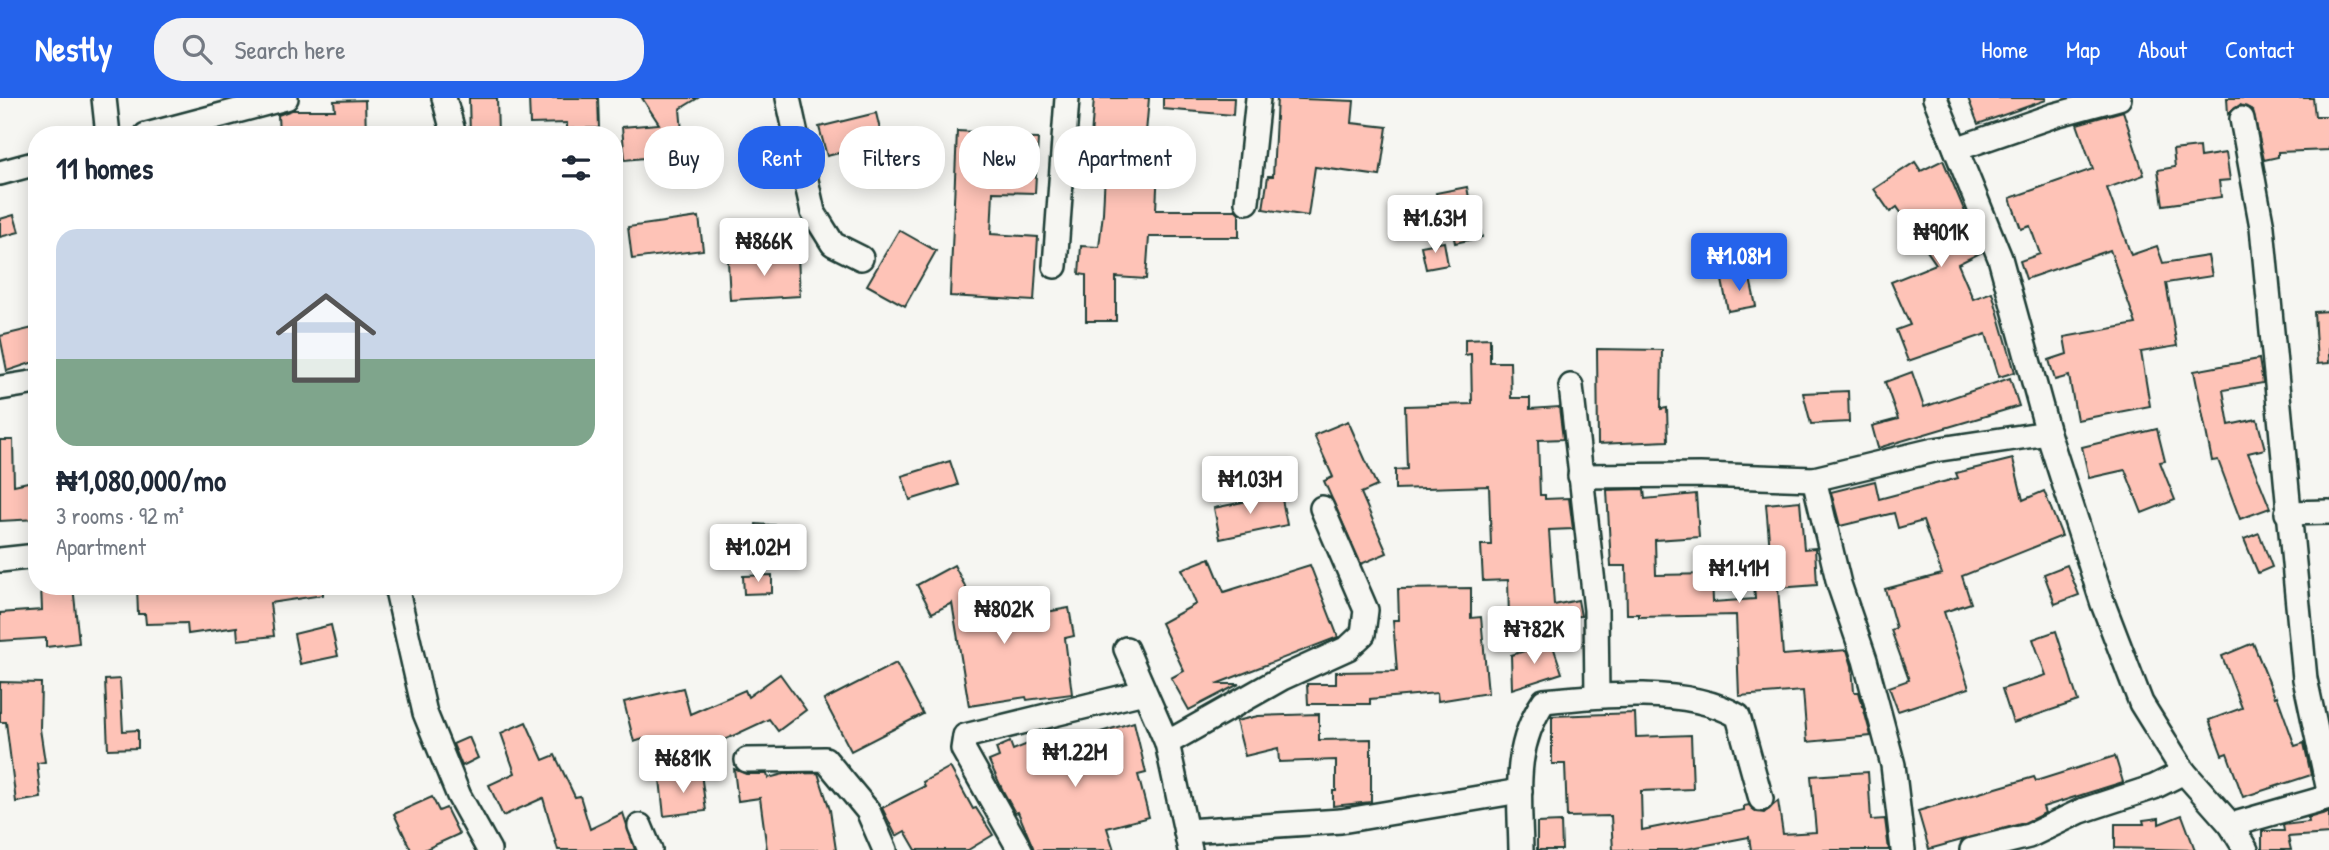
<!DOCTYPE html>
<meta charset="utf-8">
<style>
body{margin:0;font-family:"Patrick Hand",sans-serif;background:#f2f2f3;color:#1f2937;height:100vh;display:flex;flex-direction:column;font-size:26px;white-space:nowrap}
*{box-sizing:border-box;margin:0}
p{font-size:23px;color:#747a83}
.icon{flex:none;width:38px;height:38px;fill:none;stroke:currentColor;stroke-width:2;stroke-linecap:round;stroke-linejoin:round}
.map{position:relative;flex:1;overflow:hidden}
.panel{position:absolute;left:28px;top:28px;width:595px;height:469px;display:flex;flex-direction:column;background:#fff;border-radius:28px;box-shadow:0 4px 18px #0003}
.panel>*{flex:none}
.top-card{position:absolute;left:644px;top:28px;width:665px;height:63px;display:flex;gap:14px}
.price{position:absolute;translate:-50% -60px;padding:0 16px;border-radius:7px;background:#fff;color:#222;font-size:23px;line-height:46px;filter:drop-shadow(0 2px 4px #0008)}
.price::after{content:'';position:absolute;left:50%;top:42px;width:21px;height:16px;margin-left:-10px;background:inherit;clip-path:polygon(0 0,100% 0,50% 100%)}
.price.current{background:#2563eb;color:#fff}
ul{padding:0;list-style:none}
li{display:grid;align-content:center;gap:14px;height:371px;padding:0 28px}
li span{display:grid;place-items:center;height:217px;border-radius:21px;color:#555}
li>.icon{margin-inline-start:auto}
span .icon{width:126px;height:126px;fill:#fffc;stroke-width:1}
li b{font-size:30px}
h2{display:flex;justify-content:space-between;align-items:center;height:84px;padding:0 28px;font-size:30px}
.tag{padding:0 24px;border-radius:28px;background:#fff;box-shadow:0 4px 18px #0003;font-size:24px;line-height:63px}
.tag.current{background:#2563eb;color:#fff}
header{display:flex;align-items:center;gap:42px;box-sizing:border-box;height:98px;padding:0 35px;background:#2563eb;color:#fff}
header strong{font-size:33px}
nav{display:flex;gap:38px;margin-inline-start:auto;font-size:24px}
.search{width:490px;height:63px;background:#f2f2f3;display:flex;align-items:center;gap:18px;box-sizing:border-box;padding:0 24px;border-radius:28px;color:#747a83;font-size:26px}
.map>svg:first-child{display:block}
.building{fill:#fec3b7;stroke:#1f3d34;stroke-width:2}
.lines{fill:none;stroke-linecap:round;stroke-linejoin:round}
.minor-casing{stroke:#1f3d34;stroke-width:28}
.minor{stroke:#f6f6f2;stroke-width:23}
</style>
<header>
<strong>Nestly</strong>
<div class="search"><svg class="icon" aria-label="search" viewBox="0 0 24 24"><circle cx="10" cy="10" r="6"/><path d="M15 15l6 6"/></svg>Search here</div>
<nav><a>Home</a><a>Map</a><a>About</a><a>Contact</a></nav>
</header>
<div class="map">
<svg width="2329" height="752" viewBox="0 0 2329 752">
<rect width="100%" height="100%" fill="#f6f6f2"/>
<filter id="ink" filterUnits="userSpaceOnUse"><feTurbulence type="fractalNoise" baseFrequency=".0143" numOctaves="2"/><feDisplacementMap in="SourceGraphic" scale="14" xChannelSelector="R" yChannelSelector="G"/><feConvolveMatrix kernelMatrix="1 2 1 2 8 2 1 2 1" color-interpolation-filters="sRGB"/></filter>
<g filter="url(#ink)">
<g class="building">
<polygon points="469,0 497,0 498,37 470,37"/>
<polygon points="529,0 598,0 599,30 567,31 567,25 530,26"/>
<polygon points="642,0 698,0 680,11 684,56 625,62 622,29 659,26"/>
<polygon points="1094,0 1149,0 1143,69 1158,69 1156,112 1236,112 1239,115 1239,139 1149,139 1146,181 1116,179 1116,223 1086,223 1086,177 1079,176 1081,148 1099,149 1103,115 1106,54 1090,53"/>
<polygon points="1163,0 1234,0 1233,17 1163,11"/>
<polygon points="1277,0 1354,3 1352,25 1387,29 1380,78 1315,69 1308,118 1263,111 1268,78 1273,78"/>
<polygon points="1968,0 2046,0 2046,2 1978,26"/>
<polygon points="2227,0 2313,0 2315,18 2329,18 2329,52 2278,54 2278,59 2264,62 2253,12 2240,7 2228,16"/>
<polygon points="365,2 366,37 279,37 278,17 292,12 335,12 334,3"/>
<polygon points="2123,13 2144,77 2107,90 2131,157 2157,148 2163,165 2208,158 2212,178 2166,185 2177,248 2141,254 2150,308 2077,322 2069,278 2055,282 2049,262 2067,256 2064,239 2136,226 2110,152 2026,181 2020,163 2040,156 2030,128 2021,131 2010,100 2093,71 2077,26"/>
<polygon points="876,15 883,44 827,58 819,29"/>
<polygon points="957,33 995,35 995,40 1038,41 1035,95 993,94 991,136 1038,139 1034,203 950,198"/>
<polygon points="2199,49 2200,59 2226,55 2230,82 2219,83 2221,99 2163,107 2158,72 2175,69 2173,52"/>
<polygon points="1943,62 1982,154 1958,166 1973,201 1992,194 2015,274 1999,279 1986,236 1908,263 1896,232 1910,227 1891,184 1936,166 1897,109 1890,114 1874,91 1915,64 1921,73"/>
<polygon points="1467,89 1473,121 1478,119 1482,139 1455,145 1448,112 1439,114 1436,95"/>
<polygon points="14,117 19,134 0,139 0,121"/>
<polygon points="699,119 703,152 632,161 628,129"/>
<polygon points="899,132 936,153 905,208 867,187"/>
<polygon points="1444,144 1448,167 1426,171 1421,148"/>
<polygon points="798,158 800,198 730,202 728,163"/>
<polygon points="1749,176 1756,208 1728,213 1722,182"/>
<polygon points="2329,213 2329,265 2317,266 2314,214"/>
<polygon points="37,229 37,263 7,273 0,238"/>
<polygon points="1490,240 1490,264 1510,264 1511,300 1530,300 1530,311 1559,309 1563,341 1538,342 1540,397 1545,397 1545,401 1569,400 1573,431 1549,432 1554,507 1578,502 1581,518 1509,520 1508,482 1483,483 1481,447 1491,447 1489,388 1395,391 1395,372 1407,371 1405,308 1472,306 1471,256 1465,257 1465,241"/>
<polygon points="1597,251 1662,252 1661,311 1667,310 1668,343 1598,346"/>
<polygon points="2259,261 2263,285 2223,292 2229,327 2257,321 2265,351 2248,355 2270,410 2240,421 2218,362 2212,363 2194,273"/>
<polygon points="1912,274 1924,309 2010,280 2019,308 1878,350 1872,328 1898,321 1885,284"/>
<polygon points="1848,293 1849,324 1811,326 1803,295"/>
<polygon points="1348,323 1377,388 1361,395 1387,455 1361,466 1324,383 1333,379 1314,337"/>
<polygon points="2157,331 2165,363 2160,364 2175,402 2142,415 2125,372 2089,380 2082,349"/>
<polygon points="0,342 13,342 14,387 37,382 37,421 0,423"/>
<polygon points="2013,361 2023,402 2044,393 2062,438 1962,478 1971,505 1944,514 1969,590 1898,613 1889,589 1909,582 1891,532 1896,530 1885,491 1942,476 1923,423 1898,430 1894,415 1840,428 1831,394 1875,383 1879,401 1958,380 1956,375"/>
<polygon points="950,363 958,387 910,402 902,378"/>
<polygon points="1644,391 1645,401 1696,396 1699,439 1655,442 1656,477 1712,476 1713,504 1755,501 1752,455 1770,453 1766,406 1800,403 1804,451 1815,450 1817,487 1778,490 1783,557 1847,552 1852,568 1854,594 1859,594 1871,638 1807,644 1803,593 1739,598 1736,517 1639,519 1639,516 1627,516 1626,468 1611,468 1607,392"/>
<polygon points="1281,396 1287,427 1220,441 1214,410"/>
<polygon points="756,426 784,428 782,450 754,447"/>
<polygon points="2259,435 2272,469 2258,475 2244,441"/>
<polygon points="1210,460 1224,494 1310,467 1338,539 1216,586 1239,586 1189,612 1171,580 1184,573 1161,525 1196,506 1182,471"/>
<polygon points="954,467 977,511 987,509 990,524 1069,510 1074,538 1065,540 1072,596 1027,602 1026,599 969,608 952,505 932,515 917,487"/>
<polygon points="2067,467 2079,497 2055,506 2044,476"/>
<polygon points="772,477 772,495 744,496 743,478"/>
<polygon points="41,488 73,488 79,545 46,549 46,540 0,543 0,515 42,512"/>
<polygon points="137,488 323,488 323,497 270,505 274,538 238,542 237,529 188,536 187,525 146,526 145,516 138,516"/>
<polygon points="1471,490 1471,520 1481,519 1488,595 1438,603 1437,595 1370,601 1370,606 1308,606 1307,586 1336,586 1336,574 1397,573 1393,522 1399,522 1398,491"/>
<polygon points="331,527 338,558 300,566 294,536"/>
<polygon points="2056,533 2078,603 2013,625 2002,591 2046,577 2033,541"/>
<polygon points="1552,545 1562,575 1512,591 1511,557"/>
<polygon points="2253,545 2275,599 2277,598 2295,648 2304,645 2311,677 2243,699 2227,655 2222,657 2209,622 2242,610 2222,558"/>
<polygon points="896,565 923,616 851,653 824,602"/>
<polygon points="780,576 806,612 778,633 769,621 651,676 643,641 634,644 624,604 683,590 690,616 745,592 748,599"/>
<polygon points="120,581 123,633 138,632 138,650 108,651 105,582"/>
<polygon points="0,584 41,585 40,631 45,664 37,665 41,700 16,704 6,624 0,624"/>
<polygon points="1635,615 1636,639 1691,637 1693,691 1641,693 1642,732 1744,712 1744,708 1749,707 1757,714 1764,715 1778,703 1783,736 1816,734 1811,678 1868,674 1871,722 1885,721 1889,752 1751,752 1749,739 1681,752 1613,752 1611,718 1567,719 1565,666 1552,666 1552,618"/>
<polygon points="1319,616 1319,642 1371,641 1371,704 1333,708 1333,693 1336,693 1336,662 1279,664 1278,650 1245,658 1236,623 1258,618"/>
<polygon points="526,624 543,662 555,657 575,699 580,698 590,731 623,715 635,752 558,752 543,700 503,718 489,687 515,675 501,635"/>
<polygon points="1134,624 1146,675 1138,677 1149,719 1107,730 1114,752 1034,752 1018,714 1015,715 1003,693 989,663 999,659 996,650 1010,644 1013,652 1030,645 1034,654"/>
<polygon points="469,639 478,660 462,668 453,646"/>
<polygon points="2115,658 2123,684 2043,709 2045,715 2024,725 1929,751 1918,713 2034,679 2036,683"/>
<polygon points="950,669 973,711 976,710 993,737 968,752 916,752 905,733 896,738 882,710 925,688 923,684"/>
<polygon points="734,671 746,676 767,676 768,680 784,676 818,675 830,712 836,752 767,752 760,700 738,703"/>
<polygon points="701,675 706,713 664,718 660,681"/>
<polygon points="432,699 439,713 446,710 459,736 424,752 411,752 394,716"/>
<polygon points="2329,714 2329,736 2288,739 2291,752 2262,752 2262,733 2284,733 2283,727 2309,724 2308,720"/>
<polygon points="2182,717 2195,752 2115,750 2115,726 2144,726 2143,722 2159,720 2159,726"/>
<polygon points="1561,724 1562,752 1537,752 1537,725"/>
</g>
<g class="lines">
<g class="minor-casing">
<g id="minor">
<polyline points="104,0 108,37"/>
<polyline points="444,0 454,37"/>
<polyline points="788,0 813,114 833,146 861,160"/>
<polyline points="1935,0 2000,160 2048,335 2103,506 2141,605 2184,674 2231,727 2246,752"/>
<polyline points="2242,21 2262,129 2305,581 2329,693"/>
<polyline points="146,37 286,0"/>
<polyline points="1956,51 2055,17 2119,0"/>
<polyline points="0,75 37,65"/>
<polyline points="1247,104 1258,0"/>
<polyline points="1055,168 1067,0"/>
<polyline points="1571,288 1596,512 1597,598"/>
<polyline points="0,290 37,284"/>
<polyline points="1580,378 1700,377 1814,381 1934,352 2048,335"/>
<polyline points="1814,381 1839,486 1865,562 1893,667 1903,752"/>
<polyline points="2287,415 2329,414"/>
<polyline points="0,462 37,458"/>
<polyline points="396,488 425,615 459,698 489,752"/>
<polyline points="1126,551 1167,645 1190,752"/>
<polyline points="1167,645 1282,580 1348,550 1363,536 1366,512 1322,410"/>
<polyline points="747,662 825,661 868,713 885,752"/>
<polyline points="2231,727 2329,699"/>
<polyline points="640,728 650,752"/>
<polyline points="1186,733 1341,723 1520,693"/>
<polyline points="1020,752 963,651 965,638 1144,594"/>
<path d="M1521,752C1520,698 1512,650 1544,603C1601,597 1688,588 1738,618L1761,701"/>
<polyline points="1972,752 2029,738 2081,713 2154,689 2184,674"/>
</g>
</g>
<use href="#minor" class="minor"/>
</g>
</g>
</svg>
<b class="price" style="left:1435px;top:157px">₦1.63M</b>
<b class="price" style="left:1941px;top:171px">₦901K</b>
<b class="price" style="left:764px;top:180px">₦866K</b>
<b class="price current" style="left:1739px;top:195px">₦1.08M</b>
<b class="price" style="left:1250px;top:418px">₦1.03M</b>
<b class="price" style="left:758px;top:486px">₦1.02M</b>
<b class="price" style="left:1739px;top:507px">₦1.41M</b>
<b class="price" style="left:1004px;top:548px">₦802K</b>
<b class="price" style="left:1534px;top:568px">₦782K</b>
<b class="price" style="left:1075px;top:691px">₦1.22M</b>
<b class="price" style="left:683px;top:697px">₦681K</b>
<div class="top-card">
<a class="tag">Buy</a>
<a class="tag current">Rent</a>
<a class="tag">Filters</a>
<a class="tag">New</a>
<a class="tag">Apartment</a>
</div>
<section class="panel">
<h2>11 homes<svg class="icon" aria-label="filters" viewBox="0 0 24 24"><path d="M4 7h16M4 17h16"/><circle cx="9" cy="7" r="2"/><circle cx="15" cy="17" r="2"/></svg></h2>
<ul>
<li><span style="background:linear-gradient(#c9d6e8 60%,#7fa58c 0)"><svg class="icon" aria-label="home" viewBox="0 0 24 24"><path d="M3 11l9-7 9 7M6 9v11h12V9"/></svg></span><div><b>₦1,080,000/mo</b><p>3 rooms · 92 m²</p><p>Apartment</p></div></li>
</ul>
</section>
</div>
